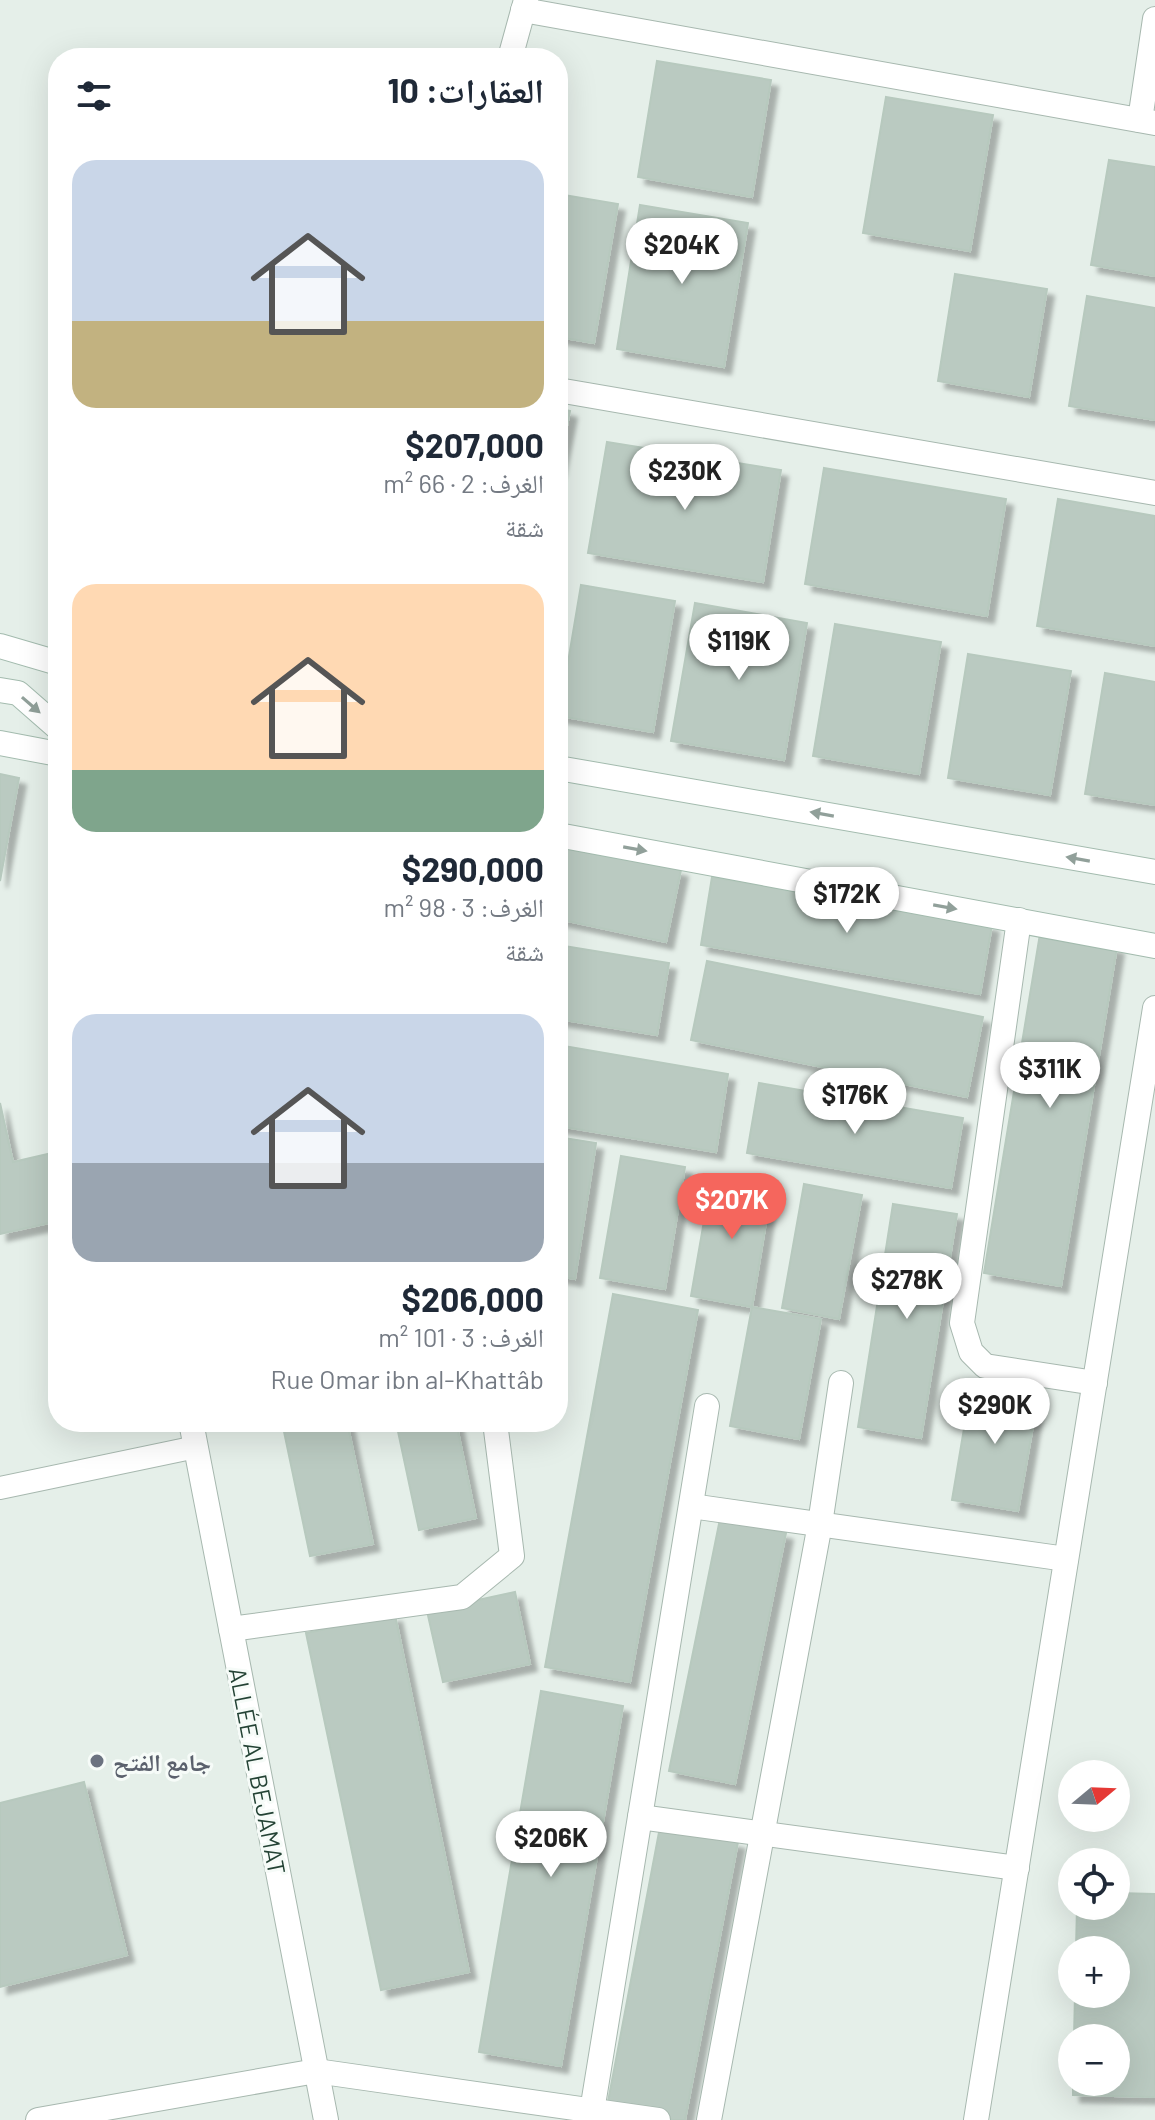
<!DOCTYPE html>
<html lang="ar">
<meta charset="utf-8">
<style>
body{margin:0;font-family:Barlow,"Noto Naskh Arabic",sans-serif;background:#f2f2f3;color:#1f2937;direction:rtl;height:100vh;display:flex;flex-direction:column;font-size:30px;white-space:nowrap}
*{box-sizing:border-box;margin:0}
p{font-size:26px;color:#747a83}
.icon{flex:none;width:44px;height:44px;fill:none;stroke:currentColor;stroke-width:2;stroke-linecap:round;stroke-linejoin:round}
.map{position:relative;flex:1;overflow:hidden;direction:ltr}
.side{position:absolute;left:48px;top:48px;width:520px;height:1384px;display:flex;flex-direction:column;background:#fff;border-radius:32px;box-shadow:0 8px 32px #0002;direction:rtl}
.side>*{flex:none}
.needle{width:52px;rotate:71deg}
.fabs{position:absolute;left:1058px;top:1760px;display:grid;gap:16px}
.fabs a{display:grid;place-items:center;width:72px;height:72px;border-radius:50%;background:#fff;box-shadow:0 8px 32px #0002;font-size:40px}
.price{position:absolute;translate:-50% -68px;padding:0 18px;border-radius:28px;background:#fff;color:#222;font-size:26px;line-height:52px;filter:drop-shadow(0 2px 4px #0008)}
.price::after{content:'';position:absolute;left:50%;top:48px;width:24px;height:18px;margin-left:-12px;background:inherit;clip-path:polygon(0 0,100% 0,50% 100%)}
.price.on{background:#f5665d;color:#fff}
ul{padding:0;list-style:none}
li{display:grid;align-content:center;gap:16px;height:424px;padding:0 24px}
li span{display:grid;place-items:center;height:248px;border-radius:24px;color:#555}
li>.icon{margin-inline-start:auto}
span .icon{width:144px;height:144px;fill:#fffc;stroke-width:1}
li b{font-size:34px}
h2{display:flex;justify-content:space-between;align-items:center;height:96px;padding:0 24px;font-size:34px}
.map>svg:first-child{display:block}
.building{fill:#bacac1;stroke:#b7c9be;stroke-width:2;filter:url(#shadow)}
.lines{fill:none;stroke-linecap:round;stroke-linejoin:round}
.lane-casing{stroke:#a7b8af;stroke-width:24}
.street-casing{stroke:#a7b8af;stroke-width:26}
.secondary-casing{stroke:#a3bbae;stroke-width:26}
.lane{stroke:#fff;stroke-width:22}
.street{stroke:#fff;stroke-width:24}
.secondary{stroke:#fff;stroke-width:24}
.oneway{fill:#91a09a}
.worship-dot{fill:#6b7280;stroke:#f6fbf8;stroke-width:3}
.labels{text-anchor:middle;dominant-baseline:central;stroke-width:6;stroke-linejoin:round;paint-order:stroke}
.worship-label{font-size:24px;font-weight:bold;fill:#5b616d;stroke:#f6fbf8;text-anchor:start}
.street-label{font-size:24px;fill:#234234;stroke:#f6fbf8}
</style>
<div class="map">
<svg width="1155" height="2120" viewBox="0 0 1155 2120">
<defs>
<filter id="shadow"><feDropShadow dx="7" dy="7" stdDeviation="2" flood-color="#0004"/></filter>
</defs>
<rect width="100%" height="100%" fill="#e5efe9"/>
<g class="building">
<polygon points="657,61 771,80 752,197 638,177"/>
<polygon points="886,97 993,115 970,251 863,233"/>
<polygon points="1109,160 1155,167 1155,276 1091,265"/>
<polygon points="558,194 618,204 594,343 558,337"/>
<polygon points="640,205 748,223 724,367 617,349"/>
<polygon points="955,274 1047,289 1029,397 938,381"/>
<polygon points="1087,296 1155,308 1155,420 1069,406"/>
<polygon points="558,408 570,411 558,471"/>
<polygon points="607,442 781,470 763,582 588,553"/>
<polygon points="824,468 1006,499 987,616 805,584"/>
<polygon points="1058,499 1155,516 1155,646 1037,626"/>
<polygon points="581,585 675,601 653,732 559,716"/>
<polygon points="695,603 807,623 784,760 671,741"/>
<polygon points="835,624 941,642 919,774 813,756"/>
<polygon points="968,654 1071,671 1050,795 948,778"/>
<polygon points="1105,673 1155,682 1155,805 1085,794"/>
<polygon points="0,774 19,778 0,881"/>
<polygon points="561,844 681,870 666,942 558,919 558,857"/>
<polygon points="712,877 992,925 980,994 701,945"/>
<polygon points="1040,934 1117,947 1061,1286 984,1273"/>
<polygon points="558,945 669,963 657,1035 558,1019"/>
<polygon points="707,961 983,1017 967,1097 691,1040"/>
<polygon points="558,1045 728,1074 716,1152 558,1126"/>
<polygon points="759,1083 963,1118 951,1188 747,1153"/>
<polygon points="0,1103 13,1162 52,1153 58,1181 58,1221 0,1234"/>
<polygon points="558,1137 596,1143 575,1279 558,1276"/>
<polygon points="621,1156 685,1167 665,1289 600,1278"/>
<polygon points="712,1175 772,1186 752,1307 691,1296"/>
<polygon points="804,1184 862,1195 839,1319 782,1308"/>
<polygon points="893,1204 957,1214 921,1438 858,1427"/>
<polygon points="613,1294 698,1310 630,1682 545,1667"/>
<polygon points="752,1307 821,1319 799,1439 730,1426"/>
<polygon points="972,1381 1039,1392 1018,1511 952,1500"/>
<polygon points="282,1422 347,1422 373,1544 310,1556"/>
<polygon points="396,1422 456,1422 476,1518 419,1530"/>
<polygon points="720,1519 786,1533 735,1784 669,1771"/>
<polygon points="515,1592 530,1664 443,1682 427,1611"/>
<polygon points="395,1615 469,1972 381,1990 306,1633"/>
<polygon points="541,1691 623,1706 561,2066 479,2052"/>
<polygon points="84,1782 127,1955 0,1987 0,1803"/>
<polygon points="660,1827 738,1842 685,2120 673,2120 607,2107"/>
<polygon points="1116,1893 1155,1894 1155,2097 1073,2095 1073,2082 1116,2082 1116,2038 1074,2038 1075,1994 1116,1994 1116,1950 1076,1950 1077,1906 1116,1906"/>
</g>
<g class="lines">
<g class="lane-casing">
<polyline id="lane" points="0,1488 196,1447"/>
</g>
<g class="street-casing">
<g id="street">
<polyline points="523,10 1155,123"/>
<polyline points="510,58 526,0"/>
<polyline points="1140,120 1155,19"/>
<polyline points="558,390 1155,493"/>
<polyline points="1019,920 962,1323 971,1352 985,1366 1095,1383"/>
<polyline points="191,1422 326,2120"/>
<polyline points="691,1506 1066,1559"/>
<polyline points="231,1629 462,1597 512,1556 495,1422"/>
<polyline points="640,1817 1017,1868"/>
<polyline points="592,2111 707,1406"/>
<polyline points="38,2120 316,2071 658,2120"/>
<polyline points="709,2120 820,1524 841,1383"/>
<polyline points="976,2120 1155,1008"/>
</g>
</g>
<g class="secondary-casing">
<g id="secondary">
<polyline points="0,646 58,663"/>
<polyline points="0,690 18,693 58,728"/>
<polyline points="0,743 58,754"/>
<polyline points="558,768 1155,872"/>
<polyline points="558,835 1155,946"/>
</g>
</g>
<use href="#lane" class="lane"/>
<use href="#street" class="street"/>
<use href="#secondary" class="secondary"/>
</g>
<defs><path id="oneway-solid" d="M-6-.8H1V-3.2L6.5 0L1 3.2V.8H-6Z" transform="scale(2)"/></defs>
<g class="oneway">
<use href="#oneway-solid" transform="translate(31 705) rotate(41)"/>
<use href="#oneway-solid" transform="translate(822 814) rotate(-170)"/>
<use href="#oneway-solid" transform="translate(635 849) rotate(10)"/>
<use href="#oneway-solid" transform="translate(1078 859) rotate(-170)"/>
<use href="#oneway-solid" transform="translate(945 907) rotate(10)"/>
</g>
<circle class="worship-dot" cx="97" cy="1761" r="8"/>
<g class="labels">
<g class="worship-label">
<text x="113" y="1761">جامع الفتح</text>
</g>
<g class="street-label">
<text transform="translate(258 1771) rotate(79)">ALLÉE AL BEJAMAT</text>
</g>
</g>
</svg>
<div class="fabs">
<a><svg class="needle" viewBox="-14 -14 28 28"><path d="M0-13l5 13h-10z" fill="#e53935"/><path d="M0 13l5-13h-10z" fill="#747a83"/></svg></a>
<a><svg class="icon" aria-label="locate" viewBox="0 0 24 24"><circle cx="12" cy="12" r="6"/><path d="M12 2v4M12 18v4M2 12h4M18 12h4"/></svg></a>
<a>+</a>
<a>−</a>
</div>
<b class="price" style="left:682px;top:286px">$204K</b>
<b class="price" style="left:685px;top:512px">$230K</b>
<b class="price" style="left:739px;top:682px">$119K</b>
<b class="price" style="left:847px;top:935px">$172K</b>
<b class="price" style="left:1050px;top:1110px">$311K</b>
<b class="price" style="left:855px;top:1136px">$176K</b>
<b class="price on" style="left:732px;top:1241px">$207K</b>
<b class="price" style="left:907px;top:1321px">$278K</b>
<b class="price" style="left:995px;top:1446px">$290K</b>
<b class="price" style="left:551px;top:1879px">$206K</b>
<section class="side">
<h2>العقارات: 10<svg class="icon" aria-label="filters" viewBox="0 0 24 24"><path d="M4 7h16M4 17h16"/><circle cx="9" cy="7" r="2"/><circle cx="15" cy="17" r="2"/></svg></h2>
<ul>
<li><span style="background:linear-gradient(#c9d6e8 65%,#c2b280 0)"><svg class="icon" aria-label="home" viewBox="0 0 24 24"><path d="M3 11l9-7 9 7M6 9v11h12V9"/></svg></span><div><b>$207,000</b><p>الغرف: 2 · 66 m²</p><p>شقة</p></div></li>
<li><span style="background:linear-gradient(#ffd9b3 75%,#7fa58c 0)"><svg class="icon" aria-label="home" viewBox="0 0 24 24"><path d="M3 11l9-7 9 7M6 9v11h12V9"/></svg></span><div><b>$290,000</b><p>الغرف: 3 · 98 m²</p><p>شقة</p></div></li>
<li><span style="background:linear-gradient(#c9d6e8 60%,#9aa5b1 0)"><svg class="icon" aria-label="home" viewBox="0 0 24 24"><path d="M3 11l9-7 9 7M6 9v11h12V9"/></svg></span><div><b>$206,000</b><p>الغرف: 3 · 101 m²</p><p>Rue Omar ibn al-Khattâb</p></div></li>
</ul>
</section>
</div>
